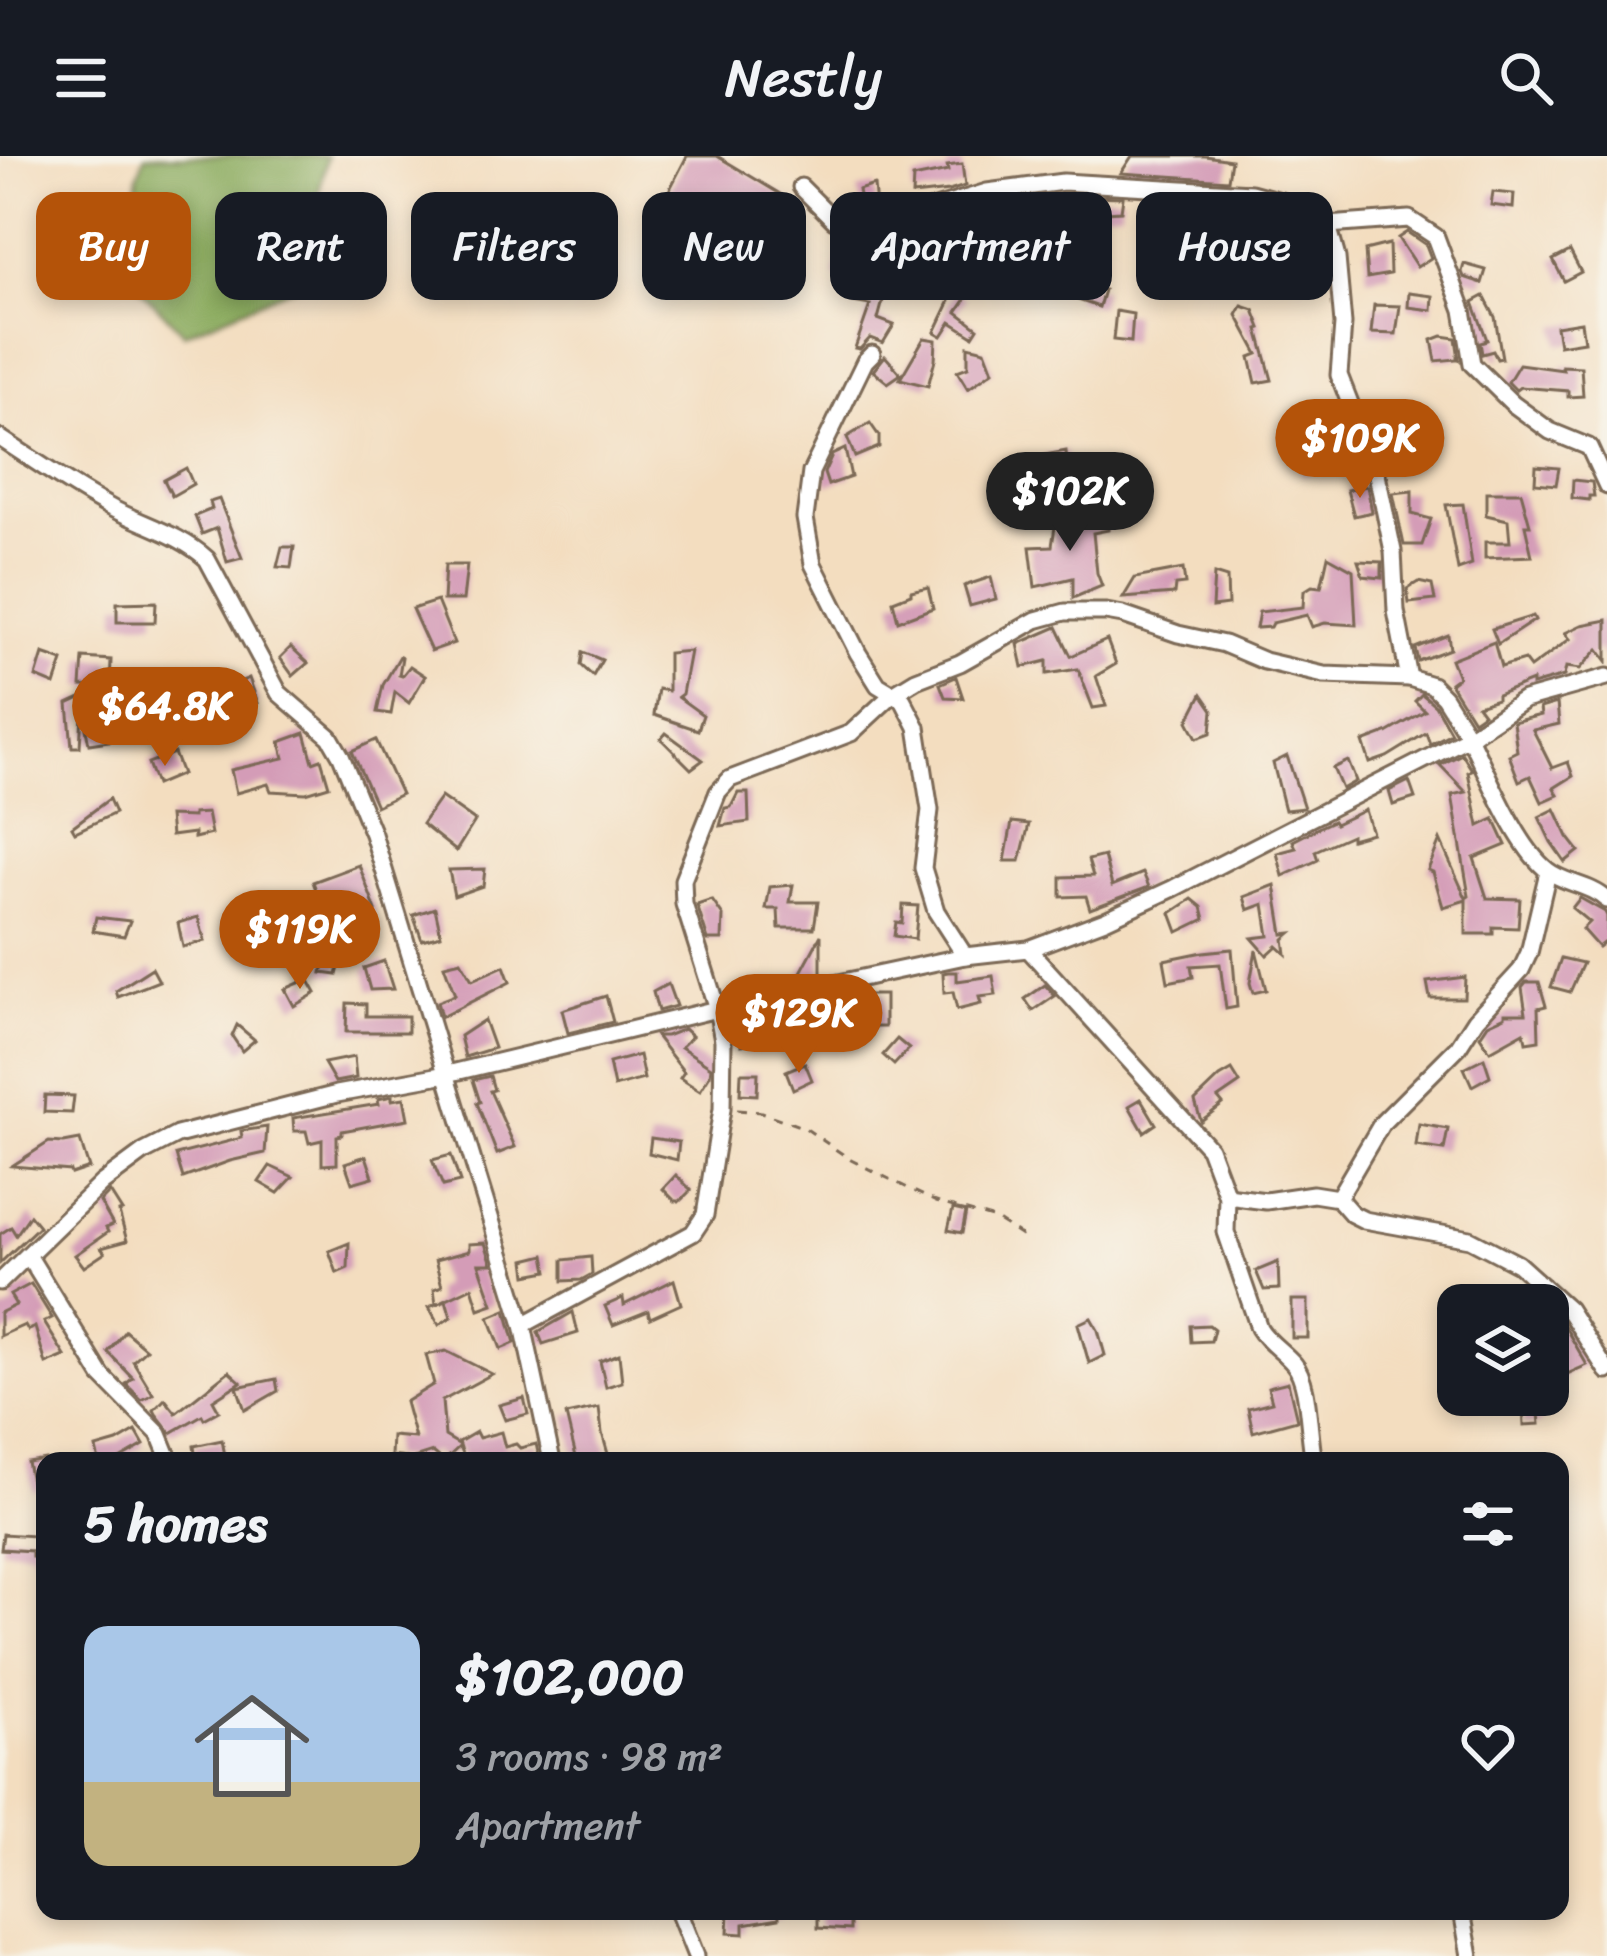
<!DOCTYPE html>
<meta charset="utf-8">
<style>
body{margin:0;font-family:Sriracha,sans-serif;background:#242831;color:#f1f3f6;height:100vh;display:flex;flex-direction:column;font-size:45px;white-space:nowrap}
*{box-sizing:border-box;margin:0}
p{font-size:39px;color:#9ea1a6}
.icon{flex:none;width:66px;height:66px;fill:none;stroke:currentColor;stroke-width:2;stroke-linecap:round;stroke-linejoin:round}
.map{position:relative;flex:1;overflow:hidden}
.panel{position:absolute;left:36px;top:1296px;width:1533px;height:468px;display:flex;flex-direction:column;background:#171b24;border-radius:24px;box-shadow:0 6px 18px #0003}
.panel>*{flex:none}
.top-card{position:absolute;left:36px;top:36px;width:1536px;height:108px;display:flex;gap:24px}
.controls{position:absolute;left:1437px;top:1128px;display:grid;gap:24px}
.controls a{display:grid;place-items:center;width:132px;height:132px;border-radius:24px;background:#171b24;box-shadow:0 6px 18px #0003;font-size:60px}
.price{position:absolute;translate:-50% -102px;padding:0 27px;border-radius:42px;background:#b45309;color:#fff;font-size:39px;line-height:78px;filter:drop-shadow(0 3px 6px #0008)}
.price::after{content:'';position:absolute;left:50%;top:72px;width:36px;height:27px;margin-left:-18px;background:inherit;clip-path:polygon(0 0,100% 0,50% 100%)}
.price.selected{background:#222;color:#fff}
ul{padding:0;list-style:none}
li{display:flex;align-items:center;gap:36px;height:300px;padding:0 48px}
li span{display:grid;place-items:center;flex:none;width:336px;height:240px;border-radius:24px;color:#555}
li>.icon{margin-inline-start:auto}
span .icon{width:144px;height:144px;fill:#fffc;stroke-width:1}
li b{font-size:51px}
h2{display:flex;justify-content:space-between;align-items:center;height:144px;padding:0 48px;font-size:51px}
.pill{padding:0 42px;border-radius:24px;background:#171b24;box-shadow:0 6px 18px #0003;font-size:42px;line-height:108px}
.pill.selected{background:#b45309;color:#fff}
header{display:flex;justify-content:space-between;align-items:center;height:156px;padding:0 48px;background:#171b24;font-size:54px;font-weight:600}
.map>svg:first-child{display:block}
.forest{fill:#8cac60;stroke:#646b3f;stroke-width:3}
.building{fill:#d49cb7}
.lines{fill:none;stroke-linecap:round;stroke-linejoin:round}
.minor-casing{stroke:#7b6956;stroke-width:21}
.path{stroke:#7b6956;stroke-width:3;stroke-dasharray:9 9;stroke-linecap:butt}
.minor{stroke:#fff;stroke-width:15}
</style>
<header><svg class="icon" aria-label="menu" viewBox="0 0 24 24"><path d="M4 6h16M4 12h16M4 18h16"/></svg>Nestly<svg class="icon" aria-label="search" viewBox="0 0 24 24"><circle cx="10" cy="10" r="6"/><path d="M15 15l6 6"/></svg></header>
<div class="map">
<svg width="1607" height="1800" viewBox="0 0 1607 1800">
<rect width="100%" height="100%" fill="#f7f3e8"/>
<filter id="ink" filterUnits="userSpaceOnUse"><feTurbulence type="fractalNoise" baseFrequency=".00833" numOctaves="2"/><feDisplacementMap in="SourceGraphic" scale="24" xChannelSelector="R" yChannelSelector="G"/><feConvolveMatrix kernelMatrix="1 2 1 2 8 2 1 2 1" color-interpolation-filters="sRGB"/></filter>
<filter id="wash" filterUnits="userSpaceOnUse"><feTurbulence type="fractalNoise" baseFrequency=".004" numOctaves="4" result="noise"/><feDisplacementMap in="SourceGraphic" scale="48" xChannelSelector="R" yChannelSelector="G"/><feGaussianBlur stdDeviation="2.7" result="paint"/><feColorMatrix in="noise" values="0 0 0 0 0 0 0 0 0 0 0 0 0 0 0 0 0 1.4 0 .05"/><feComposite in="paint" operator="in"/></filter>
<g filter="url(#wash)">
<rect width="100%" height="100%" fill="#f3ddbf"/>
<polygon class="forest" points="145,0 327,0 299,129 184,178 128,120 138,18"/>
<g id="blocks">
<g class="building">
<polygon points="687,0 717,0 787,42 757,111 660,52"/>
<polygon points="1132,0 1205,0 1231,4 1228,24 1121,17"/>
<polygon points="962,8 965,30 949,35 912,39 913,22 948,15 947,10"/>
<polygon points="874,29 876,52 862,54 858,34"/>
<polygon points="1493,36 1514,38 1513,52 1491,49"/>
<polygon points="1090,40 1123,41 1121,55 1090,57"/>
<polygon points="1030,42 1034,55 1075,52 1079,70 1069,77 1009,65 1011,79 980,77 983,60 973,59 975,52"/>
<polygon points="905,74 911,107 918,109 915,122 890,119 878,163 894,169 883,187 870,182 860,193 855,192 870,149 853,146 855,127 834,120 840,91 866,101 895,104 892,77"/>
<polygon points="1407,76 1426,89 1431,102 1417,111 1398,82"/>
<polygon points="1389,88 1390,118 1367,122 1365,94"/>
<polygon points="1570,95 1581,116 1564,125 1553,104"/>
<polygon points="1464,108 1486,114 1482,127 1464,121 1462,116"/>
<polygon points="1080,128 1104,134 1099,151 1075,143"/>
<polygon points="955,134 966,143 957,156 978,172 973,180 951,166 942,180 935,176"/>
<polygon points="1409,137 1433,140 1432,154 1408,151"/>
<polygon points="1484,140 1495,161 1502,202 1497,203 1493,195 1482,198 1480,186 1487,184 1473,146"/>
<polygon points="1374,149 1400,150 1396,178 1371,177"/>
<polygon points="1242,150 1254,154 1261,172 1258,173 1272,224 1256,227 1250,201 1258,198 1237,159"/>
<polygon points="1116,155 1133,158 1131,186 1113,184"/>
<polygon points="1581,166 1584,185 1559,189 1556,170"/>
<polygon points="1442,180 1456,182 1459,203 1457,201 1457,203 1436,205 1432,184"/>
<polygon points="924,182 936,184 935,204 928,230 900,223"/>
<polygon points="968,190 985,194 993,215 968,233 957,215 968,211"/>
<polygon points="885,200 901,218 888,227 873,215"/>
<polygon points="1519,208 1563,214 1562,210 1581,211 1583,240 1568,241 1568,235 1520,231 1516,234 1508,226"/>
<polygon points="870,267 879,280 879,291 855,301 847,281"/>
<polygon points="845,293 851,321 828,329 824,317 832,299"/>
<polygon points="1066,295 1068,323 1048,327 1045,299"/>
<polygon points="1300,299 1351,301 1303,319"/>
<polygon points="1536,310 1559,312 1556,329 1535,327"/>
<polygon points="186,312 193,328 172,340 164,324"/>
<polygon points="1573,324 1592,326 1594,340 1589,340 1589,344 1572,342"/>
<polygon points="1367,330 1372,356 1354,360 1347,334"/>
<polygon points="1412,335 1412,358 1431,363 1422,389 1404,389 1393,337"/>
<polygon points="1486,336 1521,336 1530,369 1525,369 1532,400 1485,402 1485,386 1510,386 1508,364 1486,359"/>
<polygon points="219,343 242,402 227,406 217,372 202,378 195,360 212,353 210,346"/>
<polygon points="1463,348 1472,409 1458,414 1446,349"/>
<polygon points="1083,354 1082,365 1109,360 1108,374 1093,377 1097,417 1102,430 1073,442 1073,422 1035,431 1030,391 1052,390 1057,358"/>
<polygon points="282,391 294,391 291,412 277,411"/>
<polygon points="1328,400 1353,414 1356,469 1325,467 1312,471 1307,459 1272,467 1270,471 1256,472 1259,456 1303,451 1304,435 1312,430 1321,431"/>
<polygon points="1358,405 1382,406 1382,422 1363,420"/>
<polygon points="445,409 467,409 463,444 443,444"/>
<polygon points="1183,413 1185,428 1175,429 1174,438 1123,442 1135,422"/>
<polygon points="1214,418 1227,422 1228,449 1212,451"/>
<polygon points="991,421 996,443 970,450 964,430"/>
<polygon points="1418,426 1432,429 1435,444 1409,447 1407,433"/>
<polygon points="928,431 933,452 898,465 893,445 911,438 911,435"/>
<polygon points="437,445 454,487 431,495 412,453"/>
<polygon points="156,446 155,466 117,466 117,447"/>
<polygon points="1533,460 1535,464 1498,488 1492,473"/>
<polygon points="1607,464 1607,505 1598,493 1580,513 1566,511 1564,520 1532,529 1532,525 1497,539 1497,543 1477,549 1483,557 1473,564 1450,527 1458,521 1451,503 1494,486 1501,511 1524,504 1530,512 1570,483 1565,477 1582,469"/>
<polygon points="1057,471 1071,500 1107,484 1116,508 1096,520 1106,550 1093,552 1078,513 1047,518 1047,505 1023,511 1018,488"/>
<polygon points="1448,479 1450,493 1418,505 1415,492"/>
<polygon points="291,491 308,507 293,520 280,502"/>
<polygon points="690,495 682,538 678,541 703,559 698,574 654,559 658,533 668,535 668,497"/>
<polygon points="583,496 602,504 593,520 581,509"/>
<polygon points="43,498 63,505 55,529 36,521"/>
<polygon points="400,500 402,501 399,519 402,520 410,510 425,520 409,547 395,536 391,558 377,556 383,529"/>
<polygon points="83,502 111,504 110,531 81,530"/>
<polygon points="956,521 963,542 945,541 940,528"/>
<polygon points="249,522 258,547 235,557 225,532"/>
<polygon points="1202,538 1213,554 1211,577 1197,582 1188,565"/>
<polygon points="1422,538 1435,549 1451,577 1430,588 1426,577 1387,601 1370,607 1363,586 1387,577 1425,555 1415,545"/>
<polygon points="83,541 80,591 72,591 68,548"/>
<polygon points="1557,547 1559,568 1533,574 1552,612 1568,606 1573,620 1554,632 1558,639 1542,646 1530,620 1519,625 1509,599 1517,595 1513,566 1541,559 1540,552"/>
<polygon points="112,569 115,584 89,588 86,573"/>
<polygon points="305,577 313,606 321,603 329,630 306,637 271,635 268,628 236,637 231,614 284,602 280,586"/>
<polygon points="666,577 703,604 691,613 661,583"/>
<polygon points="376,584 401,638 376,650 352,595"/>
<polygon points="174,597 182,618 156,629 148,607"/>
<polygon points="1462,598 1472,614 1468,616 1479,670 1494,663 1506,689 1474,702 1487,742 1520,743 1518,772 1493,771 1493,778 1466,778 1466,744 1443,751 1433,716 1428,714 1440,684 1466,742 1469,740 1452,639 1466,636 1440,609"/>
<polygon points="1287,600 1304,652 1285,654 1273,607"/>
<polygon points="1348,605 1356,625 1342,633 1333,612"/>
<polygon points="1409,625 1415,642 1393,649 1389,635"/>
<polygon points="738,637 748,637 749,666 720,670 725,652 731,651"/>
<polygon points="441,641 475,665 456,695 422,668"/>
<polygon points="109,643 115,657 75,676 72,671"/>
<polygon points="1555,653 1568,681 1579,695 1565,706 1551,686 1539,661"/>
<polygon points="1365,654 1372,677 1351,683 1351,679 1315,695 1318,704 1283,720 1277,697 1296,692 1293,685 1320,671 1333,665 1335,668"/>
<polygon points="207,657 211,678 194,682 194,677 171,680 169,660 193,661 193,658"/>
<polygon points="1012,666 1029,668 1020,705 1005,705"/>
<polygon points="1104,700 1112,730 1143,717 1149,731 1090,753 1086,740 1061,741 1061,721 1093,720 1088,704"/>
<polygon points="359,709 376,755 354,764 345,740 322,749 313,726"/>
<polygon points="485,713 483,730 454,740 449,714"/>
<polygon points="793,729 790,746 818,746 814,772 779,772 778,753 766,753 770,731"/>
<polygon points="1275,729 1283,778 1291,777 1284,783 1286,798 1277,790 1267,799 1252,782 1269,780 1264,748 1248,754 1244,741"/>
<polygon points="1580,742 1605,756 1607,760 1607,784 1598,791 1582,773 1589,766 1572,752"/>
<polygon points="1192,743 1202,751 1205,763 1178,776 1171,757"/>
<polygon points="712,744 723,760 722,784 708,784 697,749"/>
<polygon points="903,749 918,750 915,783 894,780 896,766 902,767"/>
<polygon points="435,752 441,779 422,784 413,759"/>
<polygon points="96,761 130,765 124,780 93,775"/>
<polygon points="198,761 205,785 183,791 178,767"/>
<polygon points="821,779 821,818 800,818"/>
<polygon points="329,789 343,795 337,819 322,817"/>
<polygon points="1232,793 1237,851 1226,853 1220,808 1191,810 1193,821 1168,826 1164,804 1203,796"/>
<polygon points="1256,794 1266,834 1253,837 1250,827"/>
<polygon points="1561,802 1583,807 1570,836 1551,831"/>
<polygon points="384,805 393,833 370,834 364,812"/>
<polygon points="461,805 472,824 504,810 510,826 441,861 437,846 455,839 444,809"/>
<polygon points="152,812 159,825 118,841 116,835"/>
<polygon points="948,816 957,816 957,825 993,820 996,839 979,841 981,848 957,854 953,836 944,837 943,817"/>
<polygon points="1465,821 1464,842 1430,842 1427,826"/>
<polygon points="308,823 316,837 294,850 285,833"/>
<polygon points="1526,826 1539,826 1546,850 1538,852 1539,884 1526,886 1524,876 1490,895 1480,880 1488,868 1505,860 1505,857 1526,857 1522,831"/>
<polygon points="668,828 676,850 658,855 653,836"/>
<polygon points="1045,829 1055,840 1033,855 1025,843"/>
<rect x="859" y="839" width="26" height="32"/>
<polygon points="606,840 613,866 568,877 562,854"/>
<polygon points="347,847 366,848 366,860 408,860 408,876 346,876"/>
<polygon points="760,858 759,886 742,889 743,861"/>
<polygon points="484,864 494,892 465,901 460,880"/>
<polygon points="237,869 255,884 242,895 232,880"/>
<polygon points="684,873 692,880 681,891 711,911 710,919 700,935 680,922 684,916 656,880 666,880"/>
<polygon points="897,883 909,893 894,909 883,899"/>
<polygon points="639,899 644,923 614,931 609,907"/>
<polygon points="354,901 356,922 335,926 324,907"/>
<polygon points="1484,902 1490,920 1472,930 1464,912"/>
<polygon points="805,907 812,924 793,933 786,915"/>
<polygon points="1232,914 1240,927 1218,942 1223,948 1201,965 1195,945 1220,921"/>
<polygon points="741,917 758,917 757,939 740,938"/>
<polygon points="490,920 494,934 490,935 515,991 497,998 477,947 480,946 473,924"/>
<polygon points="45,939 74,940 72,957 44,956"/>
<polygon points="392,940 392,944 404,942 408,963 342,975 342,979 337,980 337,1008 322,1009 322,984 309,987 306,975 294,975 293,962 379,948 378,943"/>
<polygon points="1141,943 1156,968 1144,976 1129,950"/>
<polygon points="1419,968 1448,973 1444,994 1416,990"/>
<polygon points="267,971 265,997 230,1005 183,1022 176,999 242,982 241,975"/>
<polygon points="651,982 679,986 677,1004 649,997"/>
<polygon points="80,984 89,1012 71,1018 70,1015 12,1010 49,986 64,987"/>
<polygon points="451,999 460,1026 443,1030 432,1004"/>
<polygon points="366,1000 373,1021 352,1027 345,1007"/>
<polygon points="270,1010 293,1021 278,1037 259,1026"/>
<polygon points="676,1019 691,1034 680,1045 675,1045 663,1033"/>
<polygon points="110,1036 122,1055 119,1056 127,1085 101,1092 105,1097 84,1111 75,1099 108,1076 106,1072 113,1069 100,1046"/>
<polygon points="953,1053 966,1056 962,1077 948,1074"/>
<polygon points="30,1059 39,1070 0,1107 0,1078 11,1071 16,1079"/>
<polygon points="349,1087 348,1112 337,1117 329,1095"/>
<polygon points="485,1087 492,1108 479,1108 493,1148 479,1153 472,1131 436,1148 434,1133 442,1130 435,1104 469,1095 469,1088"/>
<polygon points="545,1099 548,1115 527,1119 525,1104"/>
<polygon points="591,1101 592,1118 581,1124 563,1125 563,1104"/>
<polygon points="1278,1106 1279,1133 1264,1134 1256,1115"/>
<polygon points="674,1124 681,1148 650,1162 648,1155 613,1169 605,1150 623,1142 624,1149"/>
<polygon points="31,1128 52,1162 44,1166 65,1200 46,1208 35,1171 28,1174 25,1169 0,1180 0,1157 16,1149 10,1139"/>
<polygon points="446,1144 451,1161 439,1169 429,1151"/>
<rect x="1292" y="1144" width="16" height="38"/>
<polygon points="506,1154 515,1187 501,1193 489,1161"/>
<polygon points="573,1156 578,1177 543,1188 538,1176"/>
<polygon points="1091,1162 1098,1174 1105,1199 1089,1207 1078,1168"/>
<polygon points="1561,1164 1587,1209 1563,1220 1565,1223 1548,1232 1548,1171"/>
<polygon points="1209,1169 1214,1173 1211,1185 1191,1186 1190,1170"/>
<polygon points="125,1175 146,1193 133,1205 153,1238 142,1244 126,1228 133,1222 108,1196"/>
<polygon points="446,1195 492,1218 442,1245 445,1280 460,1289 459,1286 476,1276 479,1282 501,1276 505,1291 516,1288 520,1292 536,1288 540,1305 466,1305 460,1290 444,1305 433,1296 408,1304 407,1302 391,1300 392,1280 415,1282 405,1246 434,1228 426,1199"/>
<polygon points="619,1198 622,1226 606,1231 600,1205"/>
<polygon points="229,1215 241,1226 213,1244 219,1255 204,1263 202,1259 171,1277 156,1258 154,1254 165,1243 176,1257"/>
<polygon points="276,1223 278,1235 245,1254 237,1231"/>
<polygon points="1288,1226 1297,1264 1253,1276 1248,1252 1272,1246 1268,1231"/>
<polygon points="524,1242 528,1258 505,1264 499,1249"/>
<polygon points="1538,1247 1540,1268 1524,1269 1523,1249"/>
<polygon points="599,1252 602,1277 610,1305 577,1305 566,1259"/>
<polygon points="136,1275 144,1289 116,1305 99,1305 96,1292 117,1286"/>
<polygon points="222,1284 226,1305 196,1305 194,1290"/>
<polygon points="45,1303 45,1332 33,1335 27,1306"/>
<polygon points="36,1362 45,1363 45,1402 32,1401 32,1395 1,1393 3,1378 34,1380"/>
<polygon points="729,1755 779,1755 779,1762 744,1768 744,1778 728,1777"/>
<polygon points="818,1756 850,1758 850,1774 818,1772"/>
</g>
</g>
</g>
<g filter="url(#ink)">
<use href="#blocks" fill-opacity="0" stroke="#7b6956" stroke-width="3"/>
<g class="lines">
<g class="minor-casing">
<g id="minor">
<polyline points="801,31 834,64 850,69 897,64 987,36 1063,26 1251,37 1314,54 1328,69 1337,102 1343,168 1339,219 1376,314 1393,395 1396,455 1409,522"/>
<polyline points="1328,69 1409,63 1436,81 1463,154 1472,208 1513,248 1550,275 1589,291 1607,330"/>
<polyline points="872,198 865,205 811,316 805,362 813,408 858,497 878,529 903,544 917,571 930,654 923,712 936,755 965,800"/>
<path d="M0,282C35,305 69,329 106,349C139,368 179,377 207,403L279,537L330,581L341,600L373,678L523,1169L552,1305"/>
<polyline points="1028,793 1209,992 1227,1040 1266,1045 1313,1038 1338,1042 1352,1058 1364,1064 1470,1083 1518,1108 1568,1153 1607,1215"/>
<path d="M1227,1040L1226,1076L1259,1172C1268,1187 1282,1194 1294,1208C1310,1226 1308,1279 1314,1305"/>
<polyline points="1338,1042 1382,967 1458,891 1476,863 1521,814 1529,797 1548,716"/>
<polyline points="28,1099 102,1220 159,1278 170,1305"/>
<path d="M0,1126L102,1027L144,996L177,979L337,938L447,918L717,853L965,800L1028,793L1105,764L1174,732L1469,581C1487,617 1517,691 1547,714C1564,728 1590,728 1607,744"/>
<polyline points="523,1169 693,1077 705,1059 722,953 723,884 717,853 684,748 683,724 718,636 730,623 851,577 893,538 916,524 960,507 1036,464 1065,456 1106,456 1123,459 1178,478 1224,488 1264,505 1324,519 1409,522 1432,529 1444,541 1469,581 1524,544 1607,521"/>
<polyline points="678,1755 696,1800"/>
<polyline points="1462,1755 1470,1800"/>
</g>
</g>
<polyline class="path" points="737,954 761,956 805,972 851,1004 936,1046 995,1063 1023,1081"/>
<use href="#minor" class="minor"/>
</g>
</g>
</svg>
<div class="controls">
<a><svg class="icon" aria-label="layers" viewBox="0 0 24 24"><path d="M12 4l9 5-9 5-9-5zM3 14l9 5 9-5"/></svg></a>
</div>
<b class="price" style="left:1360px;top:345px">$109K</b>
<b class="price selected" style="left:1070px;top:398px">$102K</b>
<b class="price" style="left:165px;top:613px">$64.8K</b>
<b class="price" style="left:300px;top:836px">$119K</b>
<b class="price" style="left:799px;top:920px">$129K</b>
<div class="top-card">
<a class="pill selected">Buy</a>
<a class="pill">Rent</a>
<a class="pill">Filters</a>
<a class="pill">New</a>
<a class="pill">Apartment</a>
<a class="pill">House</a>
</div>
<section class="panel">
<h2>5 homes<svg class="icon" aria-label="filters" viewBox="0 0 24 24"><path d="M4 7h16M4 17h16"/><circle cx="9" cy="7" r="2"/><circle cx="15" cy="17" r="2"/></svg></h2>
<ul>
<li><span style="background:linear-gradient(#a9c7e8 65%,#c2b280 0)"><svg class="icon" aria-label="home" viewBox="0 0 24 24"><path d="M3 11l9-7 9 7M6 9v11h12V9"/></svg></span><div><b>$102,000</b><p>3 rooms · 98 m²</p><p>Apartment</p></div><svg class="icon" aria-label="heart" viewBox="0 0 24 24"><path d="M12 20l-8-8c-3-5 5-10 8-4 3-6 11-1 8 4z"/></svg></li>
</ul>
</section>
</div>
